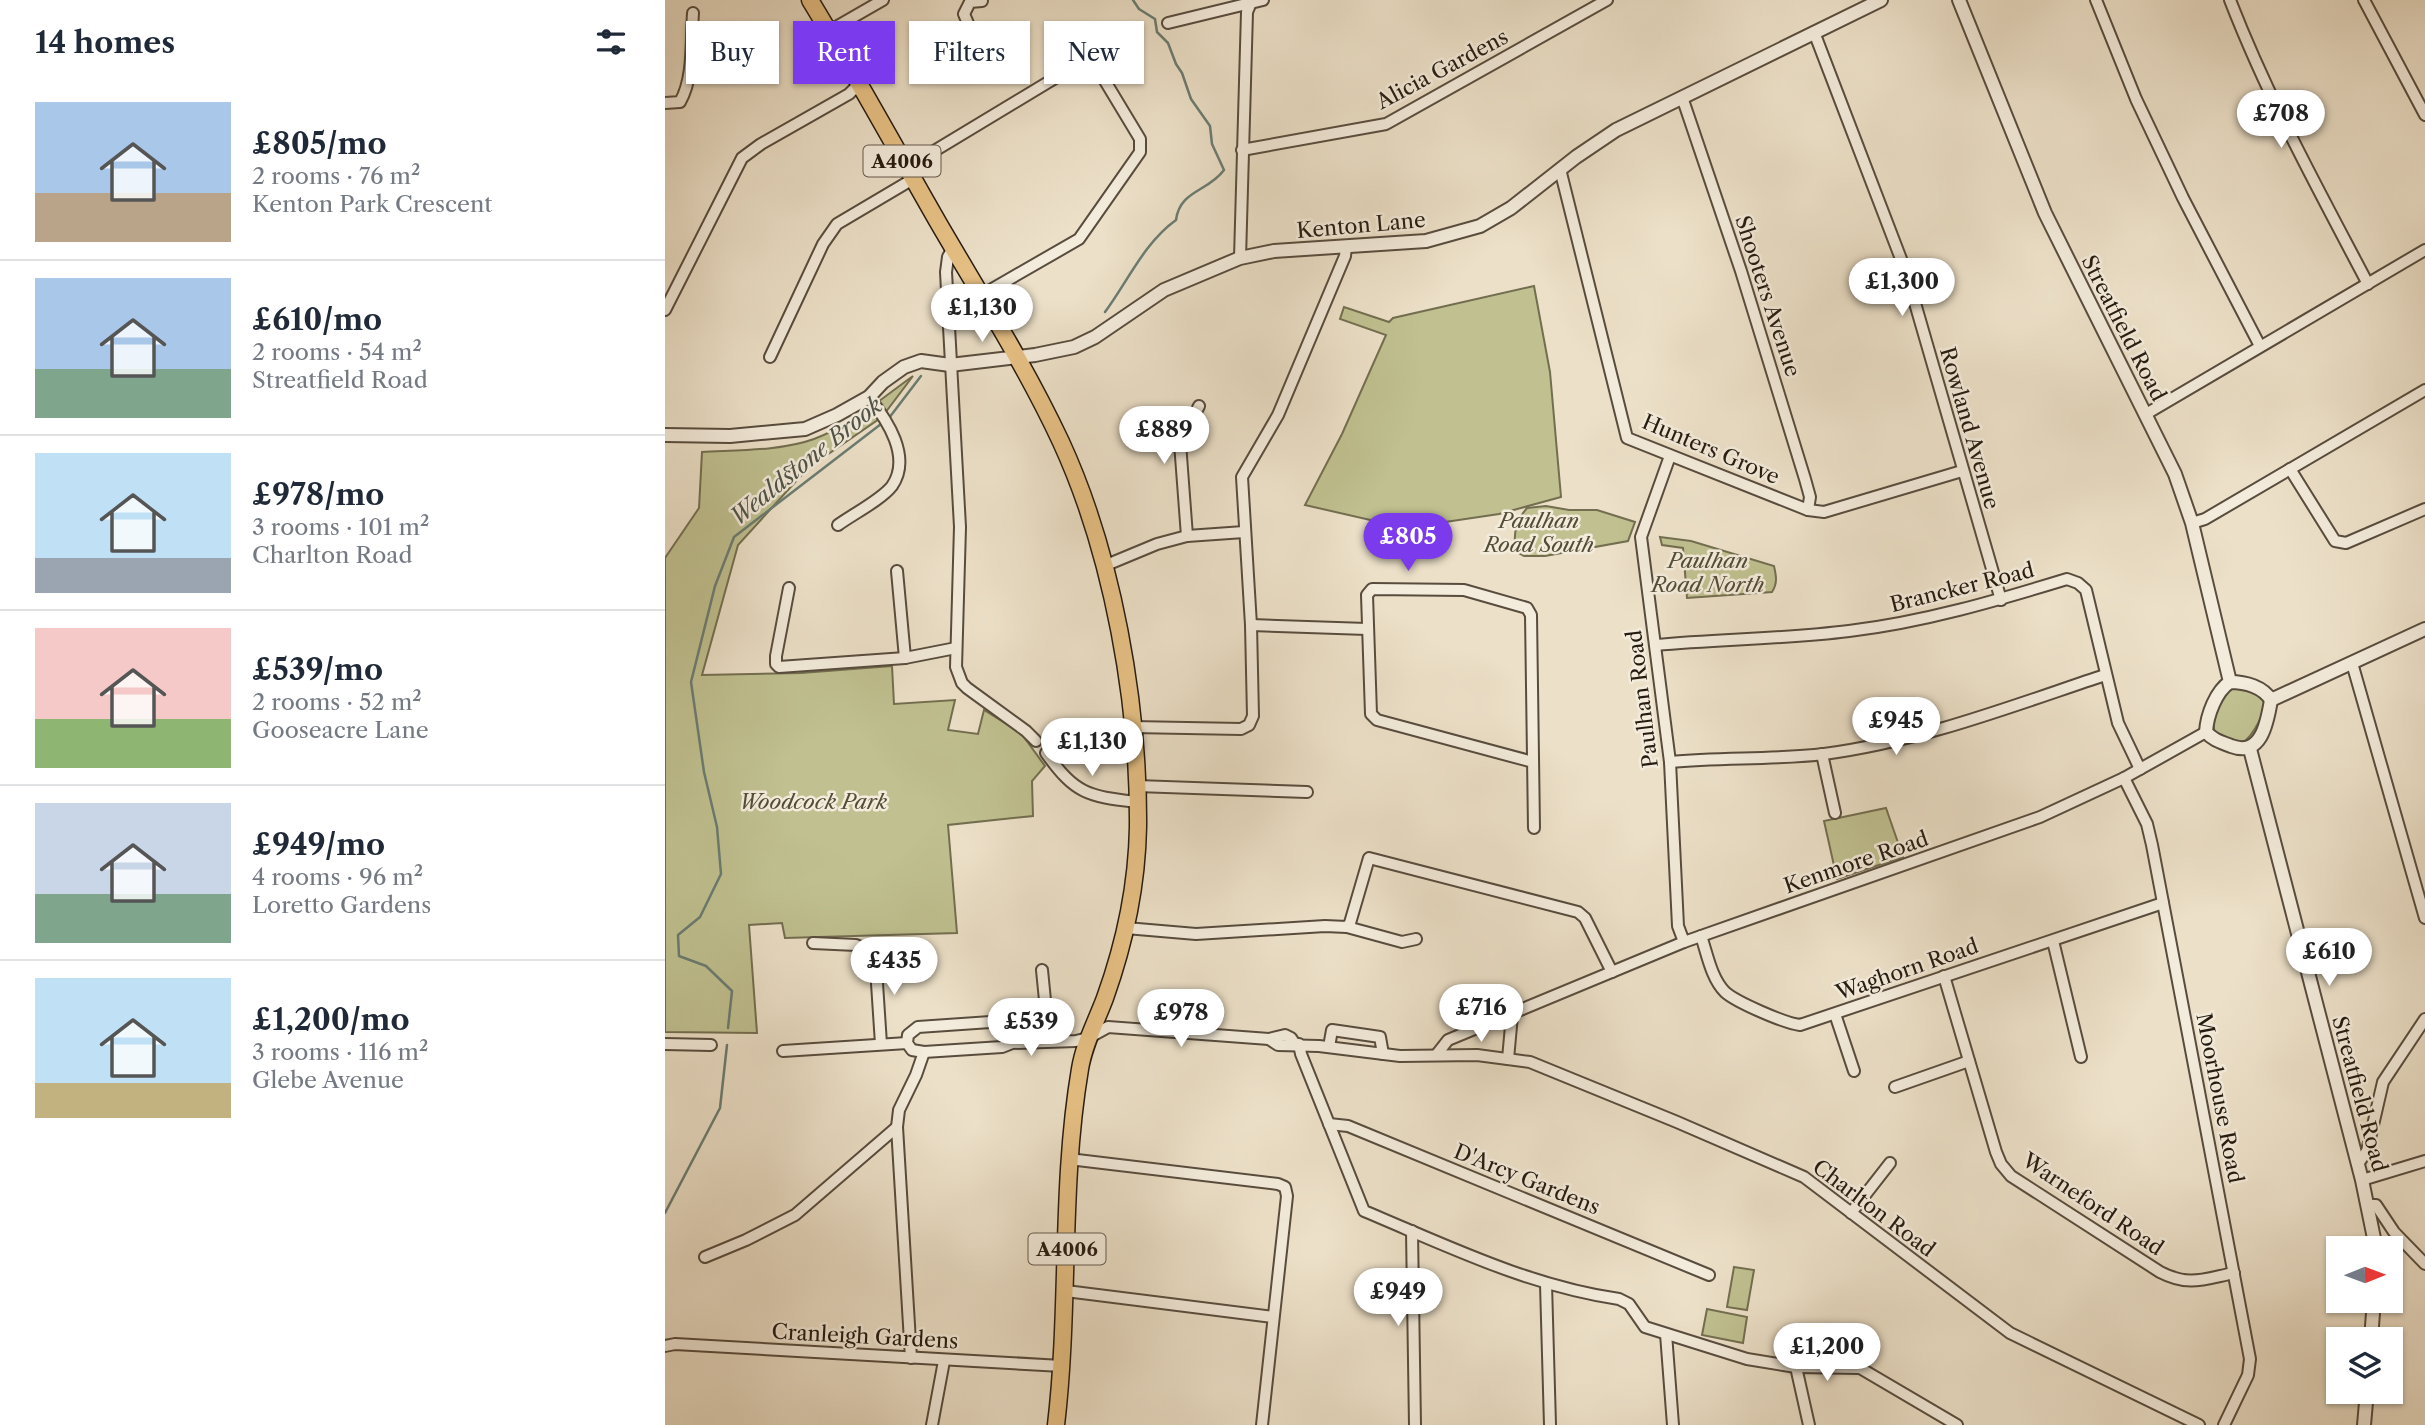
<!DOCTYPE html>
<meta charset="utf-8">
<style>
body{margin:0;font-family:"Libre Caslon Text",serif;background:#f6f6f7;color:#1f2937;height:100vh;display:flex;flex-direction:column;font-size:26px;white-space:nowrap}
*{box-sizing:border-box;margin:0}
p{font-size:23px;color:#747a83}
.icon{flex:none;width:38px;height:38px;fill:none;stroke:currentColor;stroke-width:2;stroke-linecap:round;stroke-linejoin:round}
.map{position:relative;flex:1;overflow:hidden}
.side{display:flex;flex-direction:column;background:#fff;width:665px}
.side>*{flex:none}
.hud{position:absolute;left:21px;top:21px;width:665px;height:63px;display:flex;gap:14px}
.needle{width:46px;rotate:89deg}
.buttons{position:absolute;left:1661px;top:1236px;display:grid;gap:14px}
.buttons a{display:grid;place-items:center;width:77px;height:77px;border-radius:0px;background:#fff;box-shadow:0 2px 5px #0004;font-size:35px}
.price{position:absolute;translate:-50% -60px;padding:0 16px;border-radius:24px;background:#fff;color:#222;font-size:23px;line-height:46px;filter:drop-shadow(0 2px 4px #0008)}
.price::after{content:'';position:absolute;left:50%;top:42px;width:21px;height:16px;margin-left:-10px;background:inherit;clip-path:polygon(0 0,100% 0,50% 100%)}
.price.selected{background:#7c3aed;color:#fff}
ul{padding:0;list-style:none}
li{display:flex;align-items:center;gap:21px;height:175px;padding:0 35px}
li+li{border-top:2px solid #e0e1e3}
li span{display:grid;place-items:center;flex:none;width:196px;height:140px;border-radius:0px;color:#555}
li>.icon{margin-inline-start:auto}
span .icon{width:84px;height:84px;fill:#fffc;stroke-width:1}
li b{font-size:30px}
h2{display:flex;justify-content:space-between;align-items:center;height:84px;padding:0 35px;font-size:30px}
.chip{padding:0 24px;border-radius:0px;background:#fff;box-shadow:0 2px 5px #0004;font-size:24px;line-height:63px}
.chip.selected{background:#7c3aed;color:#fff}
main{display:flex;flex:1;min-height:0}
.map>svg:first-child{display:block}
.green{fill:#c0c090;stroke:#736e50;stroke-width:2}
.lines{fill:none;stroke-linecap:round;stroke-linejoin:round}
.stream{stroke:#6b7c72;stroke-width:2.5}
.minor-casing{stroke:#584c3e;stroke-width:14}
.tertiary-casing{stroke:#584c3e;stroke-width:16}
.primary-casing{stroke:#261b10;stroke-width:19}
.minor{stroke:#f3ebdb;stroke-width:10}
.tertiary{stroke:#f3ebdb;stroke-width:12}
.primary{stroke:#e6c084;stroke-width:16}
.labels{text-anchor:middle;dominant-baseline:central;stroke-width:5;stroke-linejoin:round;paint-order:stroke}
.shield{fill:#f3ebdb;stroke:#64594d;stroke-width:2}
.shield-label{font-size:19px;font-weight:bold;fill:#261b10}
.street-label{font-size:21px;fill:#261b10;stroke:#f3ebdb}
.park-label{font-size:21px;font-style:italic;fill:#544d36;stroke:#f3ebdb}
.water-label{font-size:23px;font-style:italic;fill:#4e5449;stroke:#f3ebdb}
</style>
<main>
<section class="side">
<h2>14 homes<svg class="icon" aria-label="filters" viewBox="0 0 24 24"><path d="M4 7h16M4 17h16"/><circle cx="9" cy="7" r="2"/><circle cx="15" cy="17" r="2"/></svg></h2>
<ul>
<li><span style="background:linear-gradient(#a9c7e8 65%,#b9a48a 0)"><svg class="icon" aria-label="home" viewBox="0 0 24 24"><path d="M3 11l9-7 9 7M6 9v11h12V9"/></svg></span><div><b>£805/mo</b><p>2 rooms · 76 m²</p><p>Kenton Park Crescent</p></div></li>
<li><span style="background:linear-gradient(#a9c7e8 65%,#7fa58c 0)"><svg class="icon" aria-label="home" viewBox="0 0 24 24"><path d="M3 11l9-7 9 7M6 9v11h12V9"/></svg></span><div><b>£610/mo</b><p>2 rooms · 54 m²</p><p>Streatfield Road</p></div></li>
<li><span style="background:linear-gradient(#bfe0f5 75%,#9aa5b1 0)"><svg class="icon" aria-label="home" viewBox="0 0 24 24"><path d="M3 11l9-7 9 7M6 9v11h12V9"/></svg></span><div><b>£978/mo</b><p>3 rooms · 101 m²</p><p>Charlton Road</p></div></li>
<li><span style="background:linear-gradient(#f6c9c9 65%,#8fb573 0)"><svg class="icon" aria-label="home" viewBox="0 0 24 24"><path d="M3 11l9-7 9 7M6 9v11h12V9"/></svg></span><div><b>£539/mo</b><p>2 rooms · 52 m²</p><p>Gooseacre Lane</p></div></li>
<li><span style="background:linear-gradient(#c9d6e8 65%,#7fa58c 0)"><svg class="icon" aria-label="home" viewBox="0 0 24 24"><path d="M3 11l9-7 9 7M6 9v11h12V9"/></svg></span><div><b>£949/mo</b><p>4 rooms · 96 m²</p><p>Loretto Gardens</p></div></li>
<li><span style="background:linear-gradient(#bfe0f5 75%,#c2b280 0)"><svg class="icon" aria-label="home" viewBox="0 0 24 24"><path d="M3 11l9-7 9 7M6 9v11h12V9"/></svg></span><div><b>£1,200/mo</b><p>3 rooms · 116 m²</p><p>Glebe Avenue</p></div></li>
</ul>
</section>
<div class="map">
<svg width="1760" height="1425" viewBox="0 0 1760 1425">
<rect width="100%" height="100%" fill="#ece0c8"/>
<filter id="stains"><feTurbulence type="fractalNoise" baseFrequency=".00286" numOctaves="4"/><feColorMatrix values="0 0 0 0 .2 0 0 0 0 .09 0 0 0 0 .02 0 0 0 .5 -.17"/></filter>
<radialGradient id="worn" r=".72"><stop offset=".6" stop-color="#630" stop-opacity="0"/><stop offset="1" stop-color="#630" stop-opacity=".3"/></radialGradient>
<g class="green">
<polygon points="869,286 885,372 896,497 834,514 740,528 640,505 677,434 721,335 675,319 679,307 724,322 728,318"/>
<path d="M248,376L217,417L143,468L73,545L37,675L136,673L227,666L229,704L290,700L283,730L313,734L319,710L356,733L380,766L367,781L368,816L283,825L292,933L120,938L117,923L84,925L92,1033L0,1032V558L34,508L37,452C71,450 116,451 149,439C186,425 216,399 248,376Z"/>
<path d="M881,506L904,510H932L970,522L963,541L880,556H859L850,551C849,532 850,522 862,508Z"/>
<path d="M995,537L1026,541L1109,566C1111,575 1113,583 1107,592L1022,598L1018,548L997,545Z"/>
<path d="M1571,687C1579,689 1592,691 1597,698C1605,709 1586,738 1577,743L1550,733C1545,718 1556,702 1563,689Z"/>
<polygon points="1221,808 1238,857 1172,879 1159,821"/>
<polygon points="1069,1267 1089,1270 1082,1310 1062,1307"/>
<polygon points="1042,1309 1082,1317 1078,1343 1037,1335"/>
</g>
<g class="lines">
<g class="stream">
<path d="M440,312C463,281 479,243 511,220C515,190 543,192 559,170L547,144L545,126L526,99L517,73L511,64L503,43L492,32L490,19L474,9L468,0"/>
<polyline points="224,418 256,376"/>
<polyline points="63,1028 67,991 41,966 14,956 13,935 35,917 56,874 52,827 39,772 26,682 50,586 69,537 216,424"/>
<polyline points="0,1213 55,1108 62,1045"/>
</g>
<g class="minor-casing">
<g id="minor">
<polyline points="1431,0 1471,99 1518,198 1595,346"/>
<path d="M1565,0C1603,98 1654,191 1703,284"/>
<polyline points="1699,0 1760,115"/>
<polyline points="503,23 598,0"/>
<polyline points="164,31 218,0"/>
<polyline points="1149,32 1241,272 1336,600"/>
<polyline points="310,40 299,14 305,2 317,1"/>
<polyline points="1017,97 1076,271 1140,479 1145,497 1143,510"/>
<path d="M0,103L15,102C29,78 26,41 28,13"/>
<polyline points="577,150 721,124 942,0"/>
<polyline points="241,168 415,63 424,62 431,66 475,139 475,152 414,239 315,296"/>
<polyline points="895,169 962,438 1143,510 1159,512 1297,471"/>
<polyline points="288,248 283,257 281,272 295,527 291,667 297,683 302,688 361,731 371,741"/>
<polyline points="575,258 582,12 587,0"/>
<polyline points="0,310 77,158 96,144 184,94 194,84"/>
<polyline points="105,357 158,244 172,224 248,179"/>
<polyline points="1481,414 1760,250"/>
<polyline points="1005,456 976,537 1005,762 1013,926 1019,942"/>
<polyline points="1625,469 1670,541 1681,543 1760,509"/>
<polyline points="1527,523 1540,519 1760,390"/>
<path d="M173,525C188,514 216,500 227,486C247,457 222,420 204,397"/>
<polyline points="522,536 515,443 534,406"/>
<polyline points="439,566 492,544 522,536 579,532"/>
<polyline points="232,571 240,658"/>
<polyline points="124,588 111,656 111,664 114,667 240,658 291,648"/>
<polyline points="586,625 702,629"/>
<path d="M991,645C1055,639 1120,639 1184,631C1259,622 1330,601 1402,579L1413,583L1421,590L1453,723L1475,769"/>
<polyline points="1687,663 1760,918"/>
<polyline points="467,727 576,729 584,725 588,716 586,625 577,477 613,415 680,256 681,247"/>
<path d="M381,753C411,795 423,796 472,802"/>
<polyline points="1157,754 1170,813"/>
<polyline points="868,762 712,720 706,714 702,595 707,589 799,590 862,608 866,615 869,828"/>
<path d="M1005,762C1056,757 1108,760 1159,754C1257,741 1347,706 1440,675"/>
<polyline points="1459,778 1482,824 1487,845 1585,1359 1583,1375 1559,1425"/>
<polyline points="472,786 642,792"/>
<polyline points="682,927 685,923 704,858 913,912 920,918 947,972"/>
<polyline points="461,928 531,934 660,926 682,927 737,942 751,939"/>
<path d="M1036,936C1042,953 1046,978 1060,992C1071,1002 1119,1023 1135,1025L1498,903"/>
<polyline points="1388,941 1416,1057"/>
<polyline points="148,943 191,945 210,953 223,950 231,945"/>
<polyline points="210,953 216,1044"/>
<polyline points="377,970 384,1041"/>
<path d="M1279,976L1331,1152L1336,1164L1346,1176L1495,1272C1524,1287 1539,1279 1569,1273"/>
<polyline points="1170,1014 1189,1071"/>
<polyline points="604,1039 613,1045 654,1046 735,1056 812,1055 865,1062 1012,1122 1139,1177 1345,1333 1534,1425"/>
<polyline points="347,1043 348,1026 340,1021 253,1027 243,1035 242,1043 247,1050 259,1052 337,1047 347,1043 411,1041 423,1038 443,1027 604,1039 620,1035 626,1038 630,1044"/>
<polyline points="0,1044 46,1045"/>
<path d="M634,1044L636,1054L699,1211C783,1246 864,1286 954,1299L964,1304L980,1327L1082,1359L1131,1367L1195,1368L1292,1425"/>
<polyline points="664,1047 667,1030 715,1037 718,1054"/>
<polyline points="118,1051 242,1043"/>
<polyline points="772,1054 783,1040 1019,942 1375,817 1459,778 1541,732"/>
<polyline points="843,1059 847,1015"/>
<polyline points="1230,1087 1304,1061"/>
<polyline points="664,1124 683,1126 1044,1275"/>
<polyline points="404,1159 613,1184 620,1187 622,1196 597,1425"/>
<polyline points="1693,1164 1702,1151 1718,1082 1760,1019"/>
<polyline points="1697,1180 1760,1161"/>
<polyline points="1703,1205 1711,1205 1729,1232 1760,1264"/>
<polyline points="1186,1213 1225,1163"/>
<polyline points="747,1231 750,1425"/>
<polyline points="40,1257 81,1240 130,1215 232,1127"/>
<polyline points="881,1284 885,1425"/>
<polyline points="401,1291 608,1317"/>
<polyline points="1001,1334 1008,1425"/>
<polyline points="0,1346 10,1344 397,1366"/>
<polyline points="246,1358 232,1127 234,1110 251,1075 259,1052"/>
<polyline points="1131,1367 1144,1425"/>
<polyline points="267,1425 279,1361"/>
</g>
</g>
<g class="tertiary-casing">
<g id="tertiary">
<polyline points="1294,0 1380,213 1510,474 1527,523 1565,682"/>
<polyline points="0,435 65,436 140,429 172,415 204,397 218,382 239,367 256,361 285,365 370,355 409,347 430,337 499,290 575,258 609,251 761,241 815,226 846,208 911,157 951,130 1216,0"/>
<path d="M1565,682C1581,682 1598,687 1606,700C1602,724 1596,757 1566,746C1556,742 1548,740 1541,732C1542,715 1551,691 1565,682Z"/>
<polyline points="1606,700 1760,629"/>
<polyline points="1585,749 1697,1180 1711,1248"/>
<polyline points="1706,1339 1709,1300"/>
<polyline points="1699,1425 1702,1391"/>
</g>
</g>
<g class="primary-casing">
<path id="primary" d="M145,0C190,74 231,149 274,224C316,296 361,367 396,442C448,555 474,704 473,827C472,884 459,945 440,998C431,1022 419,1044 415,1069C395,1187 405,1307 391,1425"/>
</g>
<use href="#minor" class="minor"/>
<use href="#tertiary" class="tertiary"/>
<use href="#primary" class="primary"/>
</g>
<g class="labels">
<g class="shield">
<rect x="198.5" y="145.5" width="77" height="31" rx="5"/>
<rect x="363.5" y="1233.5" width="77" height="31" rx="5"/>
</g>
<g class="shield-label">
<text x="237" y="161">A4006</text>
<text x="402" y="1249">A4006</text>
</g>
<g class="street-label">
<text transform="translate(777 69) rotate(-28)">Alicia Gardens</text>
<text transform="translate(696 225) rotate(-5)">Kenton Lane</text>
<text transform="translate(1103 296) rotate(72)">Shooters Avenue</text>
<text transform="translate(1459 328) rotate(63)">Streatfield Road</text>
<text transform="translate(1305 428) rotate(74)">Rowland Avenue</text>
<text transform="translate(1046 449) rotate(23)">Hunters Grove</text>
<text transform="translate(1297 587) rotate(-14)">Brancker Road</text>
<text transform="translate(977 699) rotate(-97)">Paulhan Road</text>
<text transform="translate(1191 862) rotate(-19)">Kenmore Road</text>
<text transform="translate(1242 969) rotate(-19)">Waghorn Road</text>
<text transform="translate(1695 1094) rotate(75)">Streatfield Road</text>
<text transform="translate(1555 1098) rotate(79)">Moorhouse Road</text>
<text transform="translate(862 1179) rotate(22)">D'Arcy Gardens</text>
<text transform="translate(1428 1204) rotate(34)">Warneford Road</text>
<text transform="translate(1209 1208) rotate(37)">Charlton Road</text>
<text transform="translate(200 1336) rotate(3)">Cranleigh Gardens</text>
</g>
<g class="park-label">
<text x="874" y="520">Paulhan<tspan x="874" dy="24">Road South</tspan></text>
<text x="1043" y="560">Paulhan<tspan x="1043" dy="24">Road North</tspan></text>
<text x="148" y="801">Woodcock Park</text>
</g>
<g class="water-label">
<text transform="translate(141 461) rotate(-39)">Wealdstone Brook</text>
</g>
</g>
<rect width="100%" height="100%" filter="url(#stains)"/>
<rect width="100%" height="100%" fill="url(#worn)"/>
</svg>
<div class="buttons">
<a><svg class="needle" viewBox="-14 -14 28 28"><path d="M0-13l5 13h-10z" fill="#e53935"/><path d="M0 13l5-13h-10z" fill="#747a83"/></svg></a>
<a><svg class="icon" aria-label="layers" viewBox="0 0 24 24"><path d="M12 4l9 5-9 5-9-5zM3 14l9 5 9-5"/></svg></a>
</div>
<b class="price" style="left:1616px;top:150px">£708</b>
<b class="price" style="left:1237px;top:318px">£1,300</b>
<b class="price" style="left:317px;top:344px">£1,130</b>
<b class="price" style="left:499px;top:466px">£889</b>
<b class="price selected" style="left:743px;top:573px">£805</b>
<b class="price" style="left:1231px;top:757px">£945</b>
<b class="price" style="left:427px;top:778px">£1,130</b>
<b class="price" style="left:1664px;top:988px">£610</b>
<b class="price" style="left:229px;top:997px">£435</b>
<b class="price" style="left:816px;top:1044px">£716</b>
<b class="price" style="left:516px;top:1049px">£978</b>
<b class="price" style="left:366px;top:1058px">£539</b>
<b class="price" style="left:733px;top:1328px">£949</b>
<b class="price" style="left:1162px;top:1383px">£1,200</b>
<div class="hud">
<a class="chip">Buy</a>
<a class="chip selected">Rent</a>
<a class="chip">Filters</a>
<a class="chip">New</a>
</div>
</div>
</main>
